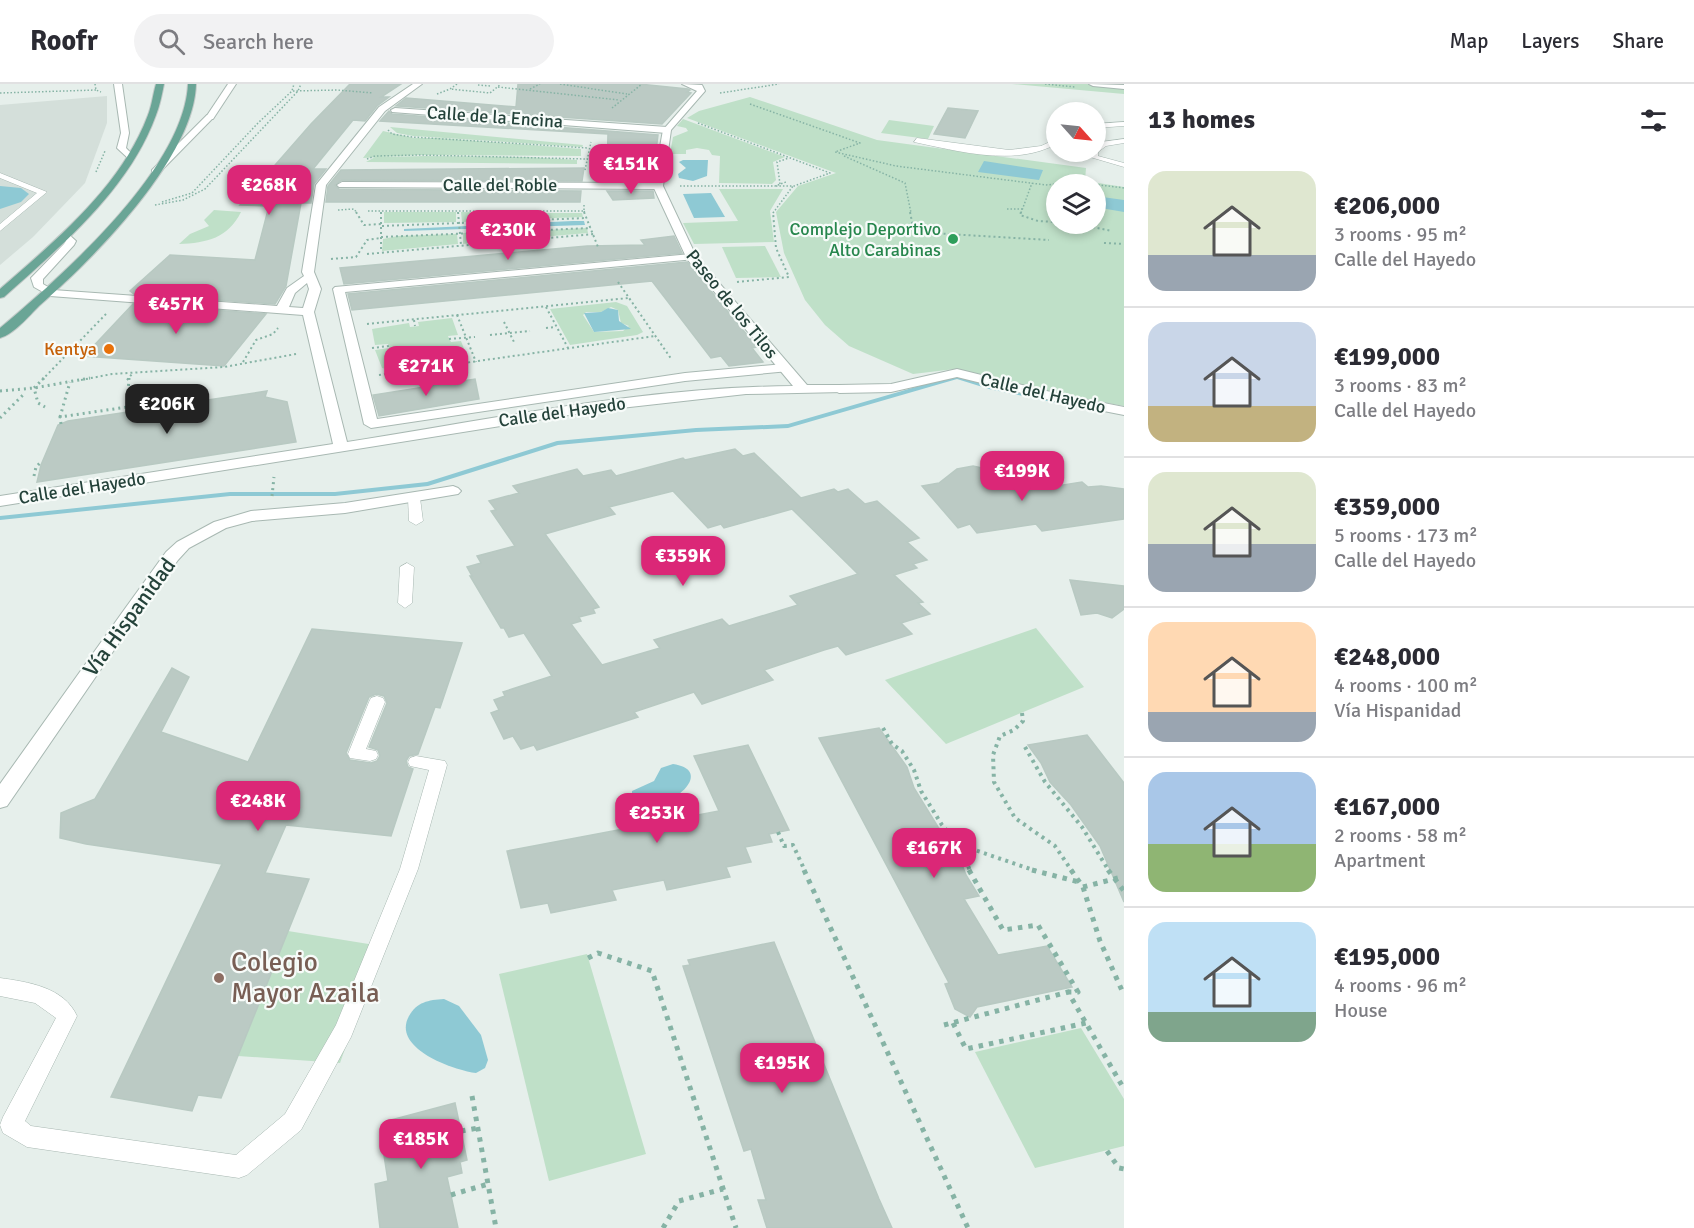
<!DOCTYPE html>
<meta charset="utf-8">
<style>
body{margin:0;font-family:Signika,sans-serif;background:#f2f2f3;color:#2b2b33;height:100vh;display:flex;flex-direction:column;font-size:22px;white-space:nowrap}
*{box-sizing:border-box;margin:0}
p{font-size:20px;color:#7c7c81}
.icon{flex:none;width:33px;height:33px;fill:none;stroke:currentColor;stroke-width:2;stroke-linecap:round;stroke-linejoin:round}
.map{position:relative;flex:1;overflow:hidden}
.sheet{display:flex;flex-direction:column;background:#fff;width:570px}
.sheet>*{flex:none}
.needle{width:39px;rotate:117deg}
.buttons{position:absolute;left:1046px;top:18px;display:grid;gap:12px}
.buttons a{display:grid;place-items:center;width:60px;height:60px;border-radius:50%;background:#fff;box-shadow:0 3px 9px #0003;font-size:30px}
.price{position:absolute;translate:-50% -51px;padding:0 14px;border-radius:12px;background:#db2777;color:#fff;font-size:20px;line-height:39px;filter:drop-shadow(0 2px 3px #0008)}
.price::after{content:'';position:absolute;left:50%;top:36px;width:18px;height:14px;margin-left:-9px;background:inherit;clip-path:polygon(0 0,100% 0,50% 100%)}
.price.active{background:#222;color:#fff}
ul{padding:0;list-style:none}
li{display:flex;align-items:center;gap:18px;height:150px;padding:0 24px}
li+li{border-top:2px solid #e1e1e2}
li span{display:grid;place-items:center;flex:none;width:168px;height:120px;border-radius:18px;color:#555}
li>.icon{margin-inline-start:auto}
span .icon{width:72px;height:72px;fill:#fffc;stroke-width:1}
li b{font-size:26px}
h2{display:flex;justify-content:space-between;align-items:center;height:72px;padding:0 24px;font-size:26px}
header{display:flex;align-items:center;gap:36px;box-sizing:border-box;height:84px;padding:0 30px;background:#fff;border-bottom:2px solid #e1e1e2}
header strong{font-size:28px}
nav{display:flex;gap:33px;margin-inline-start:auto;font-size:21px}
.search{width:420px;height:54px;background:#f2f2f3;display:flex;align-items:center;gap:15px;box-sizing:border-box;padding:0 21px;border-radius:33px;color:#7c7c81;font-size:22px}
main{display:flex;flex:1;min-height:0}
.map>svg:first-child{display:block}
.built{fill:#d4dfda}
.green{fill:#bfe0c8;fill-rule:evenodd}
.water{fill:#8ec9d4}
.lines{fill:none;stroke-linecap:round;stroke-linejoin:round}
.stream{fill:#8ec9d4;fill-rule:evenodd}
.building{fill:#bbcac4;stroke:#b8c9c2;stroke-width:1.5;fill-rule:evenodd}
.service-casing{stroke:#a8b8b2;stroke-width:1}
.pedestrian-casing{stroke:#a8b8b2;stroke-width:2}
.minor-casing{stroke:#a8b8b2;stroke-width:2}
.tertiary-casing{stroke:#a8b8b2;stroke-width:2}
.primary-casing{stroke:#c2cac8;stroke-width:2}
.path-far4{stroke:#86b3a5;stroke-width:1.5;stroke-dasharray:1.5 2;stroke-linecap:butt}
.path-far3{stroke:#86b3a5;stroke-width:2;stroke-dasharray:2 3;stroke-linecap:butt}
.path-far2{stroke:#86b3a5;stroke-width:3;stroke-dasharray:2 4;stroke-linecap:butt}
.path-far1{stroke:#86b3a5;stroke-width:4;stroke-dasharray:3 4.5;stroke-linecap:butt}
.path{stroke:#86b3a5;stroke-width:5;stroke-dasharray:4.5 6;stroke-linecap:butt}
.service{fill:#fff;fill-rule:evenodd}
.pedestrian{fill:#fff;fill-rule:evenodd}
.minor{fill:#fff;fill-rule:evenodd}
.tertiary{fill:#fff;fill-rule:evenodd}
.primary{fill:#6aa596;fill-rule:evenodd}
.leisure-dot{fill:#2e9e5b;stroke:#f7fbf9;stroke-width:2}
.food-dot{fill:#e8710a;stroke:#f7fbf9;stroke-width:2}
.education-dot{fill:#8d6e63;stroke:#f7fbf9;stroke-width:2}
.labels{text-anchor:middle;dominant-baseline:central;stroke-width:4.5;stroke-linejoin:round;paint-order:stroke}
.far-street-label{font-size:18px;fill:#24423a;stroke:#f7fbf9}
.far-leisure-label{font-size:18px;fill:#27864d;stroke:#f7fbf9;text-anchor:end}
.far-food-label{font-size:18px;fill:#c56008;stroke:#f7fbf9;text-anchor:end}
.street-label{font-size:22px;fill:#24423a;stroke:#f7fbf9}
.near-education-label{font-size:27px;fill:#785e54;stroke:#f7fbf9;text-anchor:start}
</style>
<header>
<strong>Roofr</strong>
<div class="search"><svg class="icon" aria-label="search" viewBox="0 0 24 24"><circle cx="10" cy="10" r="6"/><path d="M15 15l6 6"/></svg>Search here</div>
<nav><a>Map</a><a>Layers</a><a>Share</a></nav>
</header>
<main>
<div class="map">
<svg width="1124" height="1144" viewBox="0 0 1124 1144">
<rect width="100%" height="100%" fill="#e6efeb"/>
<polygon class="built" points="107,12 107,39 85,99 33,153 0,181 0,21"/>
<g class="green">
<polygon points="1012,0 1124,0 1124,10"/>
<path d="M750,13L877,56L1086,84L1085,97L1124,103V322L1037,306L955,285L913,290L849,262L825,241L805,216L784,169L776,128L798,102L836,89L687,34L699,27ZM1056,100H1095V140H1056Z"/>
<polygon points="683,35 785,73 773,78 776,96 772,100 719,99 720,72 712,71 709,66 697,64 686,66 686,70 670,70 673,53 688,47 686,44 677,42"/>
<polygon points="889,36 934,42 928,55 881,49"/>
<polygon points="390,43 583,61 582,63 413,52 397,49"/>
<polygon points="383,47 414,54 439,54 581,65 581,72 419,71 363,74"/>
<polygon points="425,72 528,73 577,76 577,80 366,78 375,73"/>
<polygon points="719,105 783,105 770,127 774,158 694,160 683,139 738,137"/>
<path d="M214,126L241,128C228,154 207,159 179,160L190,150L209,142L204,136Z"/>
<polygon points="384,128 456,128 456,138 384,139"/>
<polygon points="461,128 519,129 520,136 462,138"/>
<polygon points="524,129 582,129 583,133 525,135"/>
<polygon points="587,144 588,149 529,154 527,147"/>
<polygon points="522,147 523,154 463,160 463,149"/>
<polygon points="457,150 458,160 382,167 383,155 398,152"/>
<polygon points="765,162 781,193 736,194 722,163"/>
<path d="M616,218L627,222L643,248L637,251L570,261L550,225ZM611,223L618,226L621,239L629,242L623,247L594,248L583,231L586,228H601Z"/>
<polygon points="452,234 458,251 448,252 451,258 461,257 468,275 433,280 431,275 422,276 424,281 391,286 382,284 375,266 389,264 388,260 375,261 372,245 409,239 410,243 419,242 418,238"/>
<polygon points="1036,544 1084,603 946,660 885,596"/>
<polygon points="288,847 381,862 340,979 238,972"/>
<polygon points="587,870 646,1070 549,1097 499,890"/>
<polygon points="1081,944 1124,1015 1124,1062 1035,1084 975,968"/>
</g>
<g class="water">
<polygon points="683,76 708,76 707,92 693,97 679,94 678,90 686,84 679,78"/>
<polygon points="984,77 1043,86 1039,96 978,88"/>
<polygon points="0,102 21,104 29,110 21,118 0,125"/>
<polygon points="711,109 725,133 694,134 683,110"/>
<polygon points="1095,112 1124,116 1124,128 1095,123"/>
<polygon points="573,137 584,137 585,141 404,147 404,145"/>
<polygon points="608,224 618,226 619,237 631,245 594,248 584,229 601,228"/>
<path d="M673,680C707,685 686,711 665,717C656,719 646,719 637,718L632,715V707L654,697L661,684Z"/>
<path d="M444,915L459,922L481,951L488,976L485,984L476,989C453,986 391,964 409,932C417,918 428,916 444,915Z"/>
</g>
<g class="lines">
<polygon class="stream" points="957,291 990,301 1095,323 1098,325 1095,327 989,305 957,295 788,344 696,348 558,361 428,402 335,412 230,412 0,436 0,432 230,408 335,408 427,398 557,357 696,344 788,340"/>
</g>
<g class="building">
<polygon points="350,0 401,0 381,13 389,13 377,22 365,37 353,36 313,85 326,85 314,100 311,119 301,119 286,202 275,220 134,210 130,207 170,171 255,176 269,122 240,121 311,40"/>
<polygon points="518,0 639,0 688,5 690,6 687,8 691,9 662,40 396,22 406,14 516,23"/>
<polygon points="948,24 978,27 965,54 934,50"/>
<polygon points="389,27 392,30 658,51 652,97 599,97 591,84 607,84 608,50 380,37"/>
<polygon points="584,84 582,97 342,96 335,101 339,105 581,107 580,118 326,118 328,102 341,86"/>
<polygon points="607,107 653,107 654,114 613,116"/>
<polygon points="674,152 682,169 344,200 340,184 587,162 645,161 641,156"/>
<polygon points="687,178 757,263 752,264 763,278 729,282 721,272 711,274 652,197 352,226 348,210"/>
<polygon points="133,220 266,230 224,282 84,272"/>
<polygon points="475,295 479,315 379,332 373,311"/>
<polygon points="267,307 265,313 287,318 296,358 37,398 41,381 58,341 68,337"/>
<path d="M735,365L743,372L754,369L801,414L834,405L838,408L848,405L865,420L877,417L919,454L907,458L927,476L913,480L917,484L894,491L923,518L918,519L930,530L901,539L912,550L846,571L838,562L824,566L764,586L773,596L702,620L694,608L634,628L638,633L537,666L534,661L521,665L513,652L504,655L491,629L499,626L494,616L505,612L503,608L552,592L524,549L509,553L504,544H501L470,492H472L467,483L481,479L477,472L515,462L491,427L496,426L489,417L519,409L513,402L577,385L583,392L611,386L616,392L683,374L685,376ZM673,407L708,444L721,440L724,444L792,425L858,490L790,512L798,521L729,542L722,535L654,556L660,564L602,581L571,540L581,537L579,533L595,529L593,525L599,523L545,450L615,430L609,423Z"/>
<polygon points="973,382 986,385 992,392 1013,388 1023,398 1049,394 1057,402 1082,398 1088,403 1101,402 1124,405 1124,435 1042,447 1036,440 977,449 970,440 958,444 922,402 939,399 957,385"/>
<polygon points="1070,496 1124,502 1124,525 1112,534 1097,529 1081,531"/>
<path d="M312,545L462,559L440,624L435,623L418,670L409,672L406,677L408,683L413,685L391,752L286,741L265,789L309,795L221,1014L198,1011L192,1027L111,1013L222,780L86,760L60,754L61,729L95,715L172,584L189,593L161,648L248,678ZM376,610L384,612L387,619L369,663L378,666L380,672L377,677L371,679L350,676L346,669L369,613Z"/>
<polygon points="879,644 907,683 914,704 938,743 955,763 966,791 979,812 964,815 998,871 1047,862 1072,903 977,923 970,933 955,925 945,900 949,899 819,654"/>
<polygon points="1087,651 1124,699 1124,818 1100,762 1071,721 1050,698 1041,679 1028,661"/>
<polygon points="748,661 789,746 769,750 772,758 745,763 751,778 726,783 730,793 667,806 664,796 612,806 616,816 551,829 548,819 521,824 507,767 719,727 694,672"/>
<polygon points="774,858 879,1115 892,1144 767,1144 758,1116 766,1116 751,1065 744,1067 683,882 690,881 688,876"/>
<polygon points="455,1019 467,1076 460,1078 462,1089 447,1093 458,1144 380,1144 375,1100 388,1097 383,1065 391,1064 387,1037"/>
</g>
<g class="lines">
<g class="service-casing">
<g id="service">
<polygon points="1124,38 1124,42 1095,44 1095,40"/>
<path d="M917,54L1009,66L1041,62L1056,55V60C1016,83 957,67 914,58Z"/>
<polygon points="1124,55 1124,59 1106,62 1098,68 1098,72 1124,79 1124,83 1090,73 1091,68 1095,68 1095,63 1101,58"/>
<polygon points="0,89 47,108 0,147 0,140 37,109 0,94"/>
<polygon points="414,410 420,414 423,437 416,441 409,437 408,414"/>
<polygon points="407,479 414,483 412,519 405,524 398,519 400,483"/>
<polygon points="377,612 383,614 385,618 366,665 376,667 378,671 376,675 370,677 350,674 348,670 369,618 371,614"/>
<path d="M416,672L445,677L447,681L418,785L351,953L301,1046L247,1091L239,1094L27,1063L3,1049L0,1041L3,1033L56,934L35,919L0,912V894C28,898 64,903 77,932L25,1037L31,1042L236,1071L285,1030L336,941L400,785L429,686L410,682L408,678L410,674Z"/>
</g>
</g>
<g class="pedestrian-casing">
<g id="pedestrian">
<polygon points="1089,0 1124,1 1124,5 1093,2"/>
<polygon points="395,24 667,43 671,46 667,49 392,28 391,26"/>
<polygon points="342,98 658,99 663,102 658,105 339,103 337,101"/>
<polygon points="691,170 695,171 695,175 345,208 377,335 685,289 784,280 790,284 789,287 685,297 371,344 364,340 333,205 335,203"/>
<polygon points="957,285 1063,311 1124,323 1124,331 1063,319 957,293 891,308 839,309 832,305 839,301 891,300"/>
</g>
</g>
<g class="minor-casing">
<g id="minor">
<path d="M413,0H422L385,27L326,101L314,188L321,205L314,228L347,358C494,335 644,303 793,302L687,175L653,102L663,46L697,7L682,0L702,1L705,7L671,46L663,102L696,172L807,301H839L846,305L844,308L746,310L594,327L0,422V412L333,360L303,231L50,212L34,203L31,194L64,160L66,157L61,151L66,148L76,157L74,161L43,195V200L53,206L277,222L287,204L304,192L302,188L316,101L379,23ZM307,199L309,205L303,224L289,223L295,209Z"/>
<polygon points="207,31 214,33 158,90 152,90 152,86"/>
<polygon points="453,402 458,404 461,407 458,410 345,429 252,437 226,444 189,464 178,476 136,534 7,722 0,724 0,700 124,526 166,468 177,458 214,438 251,427 345,419"/>
</g>
</g>
<g class="tertiary-casing">
<g id="tertiary">
<polygon points="114,0 122,0 129,49 126,64 135,73 130,76 117,64 121,49"/>
<polygon points="228,0 236,0 213,35 207,35 206,33"/>
</g>
</g>
<g class="primary-casing">
<g id="primary">
<path d="M156,0H164C162,10 160,21 156,31C129,106 61,162 4,213L0,214V205C56,156 121,103 148,31C152,21 153,10 156,0Z"/>
<path d="M188,0H196C194,74 93,175 39,222C29,232 14,250 0,254V244C62,192 184,85 188,0Z"/>
</g>
</g>
<g class="path-far4">
<polyline points="95,0 96,6 101,8"/>
<polyline points="457,0 450,5 490,9 501,0"/>
<polyline points="560,0 627,10"/>
<polyline points="1045,0 1075,3"/>
<polyline points="478,1 490,2"/>
<polyline points="498,3 619,16"/>
<polyline points="530,5 540,0"/>
<polyline points="293,7 337,6 373,9"/>
<polyline points="0,9 96,6"/>
<polyline points="720,9 779,0"/>
<polyline points="437,10 450,5"/>
<polyline points="750,20 860,59 835,68 896,82 1046,101 1076,98 1124,104"/>
<polyline points="612,24 642,0"/>
<polyline points="698,39 830,89 794,102 775,102"/>
<polyline points="388,46 392,50 412,53 588,64"/>
<polyline points="844,72 905,99 911,129"/>
<polyline points="367,75 375,72 419,71 586,75"/>
<polyline points="585,86 591,58"/>
<polyline points="96,88 105,67"/>
<polyline points="780,100 777,78 789,74"/>
<polyline points="680,102 775,102 786,98"/>
<polyline points="162,118 192,109 258,39 292,7 294,0"/>
<polyline points="155,121 183,116 205,105 298,7 301,0"/>
<polyline points="1007,125 1022,125"/>
<polyline points="338,126 354,125 357,129"/>
<polyline points="368,127 584,127 584,120"/>
<polyline points="584,127 585,129"/>
<polyline points="773,129 793,102"/>
<polyline points="1021,129 1032,99"/>
</g>
<g class="path-far3">
<polyline points="356,128 364,141 382,140"/>
<polyline points="381,128 381,168"/>
<polyline points="458,128 461,161"/>
<polyline points="521,128 526,156"/>
<polyline points="584,128 598,163"/>
<polyline points="910,128 914,148 1049,156"/>
<polyline points="1021,128 1020,131 1038,137 1056,138"/>
<polyline points="1078,140 1112,147"/>
<polyline points="382,142 587,134"/>
<polyline points="381,153 591,144"/>
<polyline points="1104,159 1124,160"/>
<polyline points="367,170 594,150"/>
<polyline points="331,175 356,173 367,156 381,154"/>
<polyline points="618,198 672,276"/>
<polyline points="737,198 789,193 776,164 773,128"/>
<polyline points="546,223 568,264"/>
<polyline points="457,231 476,278"/>
<polyline points="414,236 415,242"/>
<polyline points="504,238 514,258"/>
<polyline points="367,240 629,214"/>
<polyline points="546,244 556,243"/>
<polyline points="490,251 530,247"/>
<polyline points="449,255 475,253"/>
<polyline points="372,264 389,262"/>
<polyline points="427,275 430,284"/>
<polyline points="243,278 256,256 273,250 278,244"/>
<polyline points="379,291 655,252"/>
<polyline points="42,296 106,230"/>
<polyline points="81,296 112,290 224,283 296,270"/>
<polyline points="127,296 132,290"/>
</g>
<g class="path-far2">
<polyline points="44,294 34,304 38,319 45,323"/>
<polyline points="0,307 34,304 90,294"/>
<polyline points="60,333 70,298"/>
<polyline points="0,334 24,310"/>
<polyline points="61,340 60,333 127,323 129,294"/>
<polyline points="34,392 36,383 42,377"/>
<polyline points="272,412 274,393"/>
</g>
<g class="path-far1">
<polyline points="1022,629 1023,637 1014,646 1000,652 993,671 994,698 1015,734 1055,762 1072,787"/>
<polyline points="883,644 892,660 902,667 914,686 921,707 942,741 961,763 970,787"/>
<polyline points="1025,663 1045,698 1082,743 1109,787"/>
<polyline points="778,748 784,762 793,761 805,787"/>
<polyline points="955,763 966,763 1036,787"/>
</g>
<g class="path">
<polyline points="804,786 968,1144"/>
<polyline points="969,786 1003,846 1038,841 1078,908 1068,908"/>
<polyline points="1032,786 1079,798"/>
<polyline points="1071,786 1083,803 1100,857 1124,911"/>
<polyline points="1108,786 1124,807"/>
<polyline points="1083,803 1118,794"/>
<polyline points="588,874 598,869 652,887 736,1144"/>
<polyline points="953,939 966,965 1086,939"/>
<polyline points="944,941 1068,908 1124,1005"/>
<polyline points="472,1012 496,1144"/>
<polyline points="461,1047 478,1044"/>
<polyline points="1107,1067 1119,1084 1124,1085"/>
<polyline points="451,1111 488,1100"/>
<polyline points="663,1144 679,1117 723,1105"/>
</g>
<use href="#service" class="service"/>
<use href="#pedestrian" class="pedestrian"/>
<use href="#minor" class="minor"/>
<use href="#tertiary" class="tertiary"/>
<use href="#primary" class="primary"/>
</g>
<circle class="leisure-dot" cx="953" cy="155" r="6"/>
<circle class="food-dot" cx="109" cy="265" r="6"/>
<circle class="education-dot" cx="219" cy="894" r="6"/>
<g class="labels">
<g class="far-street-label">
<text transform="translate(495 33) rotate(4)">Calle de la Encina</text>
<text x="500" y="101">Calle del Roble</text>
<text transform="translate(732 220) rotate(51)">Paseo de los Tilos</text>
<text transform="translate(1043 309) rotate(13)">Calle del Hayedo</text>
<text transform="translate(562 328) rotate(-8)">Calle del Hayedo</text>
<text transform="translate(82 404) rotate(-9)">Calle del Hayedo</text>
</g>
<g class="far-leisure-label">
<text x="941" y="145">Complejo Deportivo<tspan x="941" dy="21">Alto Carabinas</tspan></text>
</g>
<g class="far-food-label">
<text x="97" y="265">Kentya</text>
</g>
<g class="street-label">
<text transform="translate(129 533) rotate(-54)">Vía Hispanidad</text>
</g>
<g class="near-education-label">
<text x="231" y="878">Colegio<tspan x="231" dy="31">Mayor Azaila</tspan></text>
</g>
</g>
</svg>
<div class="buttons">
<a><svg class="needle" viewBox="-14 -14 28 28"><path d="M0-13l5 13h-10z" fill="#e53935"/><path d="M0 13l5-13h-10z" fill="#7c7c81"/></svg></a>
<a><svg class="icon" aria-label="layers" viewBox="0 0 24 24"><path d="M12 4l9 5-9 5-9-5zM3 14l9 5 9-5"/></svg></a>
</div>
<b class="price" style="left:631px;top:111px">€151K</b>
<b class="price" style="left:269px;top:132px">€268K</b>
<b class="price" style="left:508px;top:177px">€230K</b>
<b class="price" style="left:176px;top:251px">€457K</b>
<b class="price" style="left:426px;top:313px">€271K</b>
<b class="price active" style="left:167px;top:351px">€206K</b>
<b class="price" style="left:1022px;top:418px">€199K</b>
<b class="price" style="left:683px;top:503px">€359K</b>
<b class="price" style="left:258px;top:748px">€248K</b>
<b class="price" style="left:657px;top:760px">€253K</b>
<b class="price" style="left:934px;top:795px">€167K</b>
<b class="price" style="left:782px;top:1010px">€195K</b>
<b class="price" style="left:421px;top:1086px">€185K</b>
</div>
<section class="sheet">
<h2>13 homes<svg class="icon" aria-label="filters" viewBox="0 0 24 24"><path d="M4 7h16M4 17h16"/><circle cx="9" cy="7" r="2"/><circle cx="15" cy="17" r="2"/></svg></h2>
<ul>
<li><span style="background:linear-gradient(#dfe7d0 70%,#9aa5b1 0)"><svg class="icon" aria-label="home" viewBox="0 0 24 24"><path d="M3 11l9-7 9 7M6 9v11h12V9"/></svg></span><div><b>€206,000</b><p>3 rooms · 95 m²</p><p>Calle del Hayedo</p></div></li>
<li><span style="background:linear-gradient(#c9d6e8 70%,#c2b280 0)"><svg class="icon" aria-label="home" viewBox="0 0 24 24"><path d="M3 11l9-7 9 7M6 9v11h12V9"/></svg></span><div><b>€199,000</b><p>3 rooms · 83 m²</p><p>Calle del Hayedo</p></div></li>
<li><span style="background:linear-gradient(#dfe7d0 60%,#9aa5b1 0)"><svg class="icon" aria-label="home" viewBox="0 0 24 24"><path d="M3 11l9-7 9 7M6 9v11h12V9"/></svg></span><div><b>€359,000</b><p>5 rooms · 173 m²</p><p>Calle del Hayedo</p></div></li>
<li><span style="background:linear-gradient(#ffd9b3 75%,#9aa5b1 0)"><svg class="icon" aria-label="home" viewBox="0 0 24 24"><path d="M3 11l9-7 9 7M6 9v11h12V9"/></svg></span><div><b>€248,000</b><p>4 rooms · 100 m²</p><p>Vía Hispanidad</p></div></li>
<li><span style="background:linear-gradient(#a9c7e8 60%,#8fb573 0)"><svg class="icon" aria-label="home" viewBox="0 0 24 24"><path d="M3 11l9-7 9 7M6 9v11h12V9"/></svg></span><div><b>€167,000</b><p>2 rooms · 58 m²</p><p>Apartment</p></div></li>
<li><span style="background:linear-gradient(#bfe0f5 75%,#7fa58c 0)"><svg class="icon" aria-label="home" viewBox="0 0 24 24"><path d="M3 11l9-7 9 7M6 9v11h12V9"/></svg></span><div><b>€195,000</b><p>4 rooms · 96 m²</p><p>House</p></div></li>
</ul>
</section>
</main>
